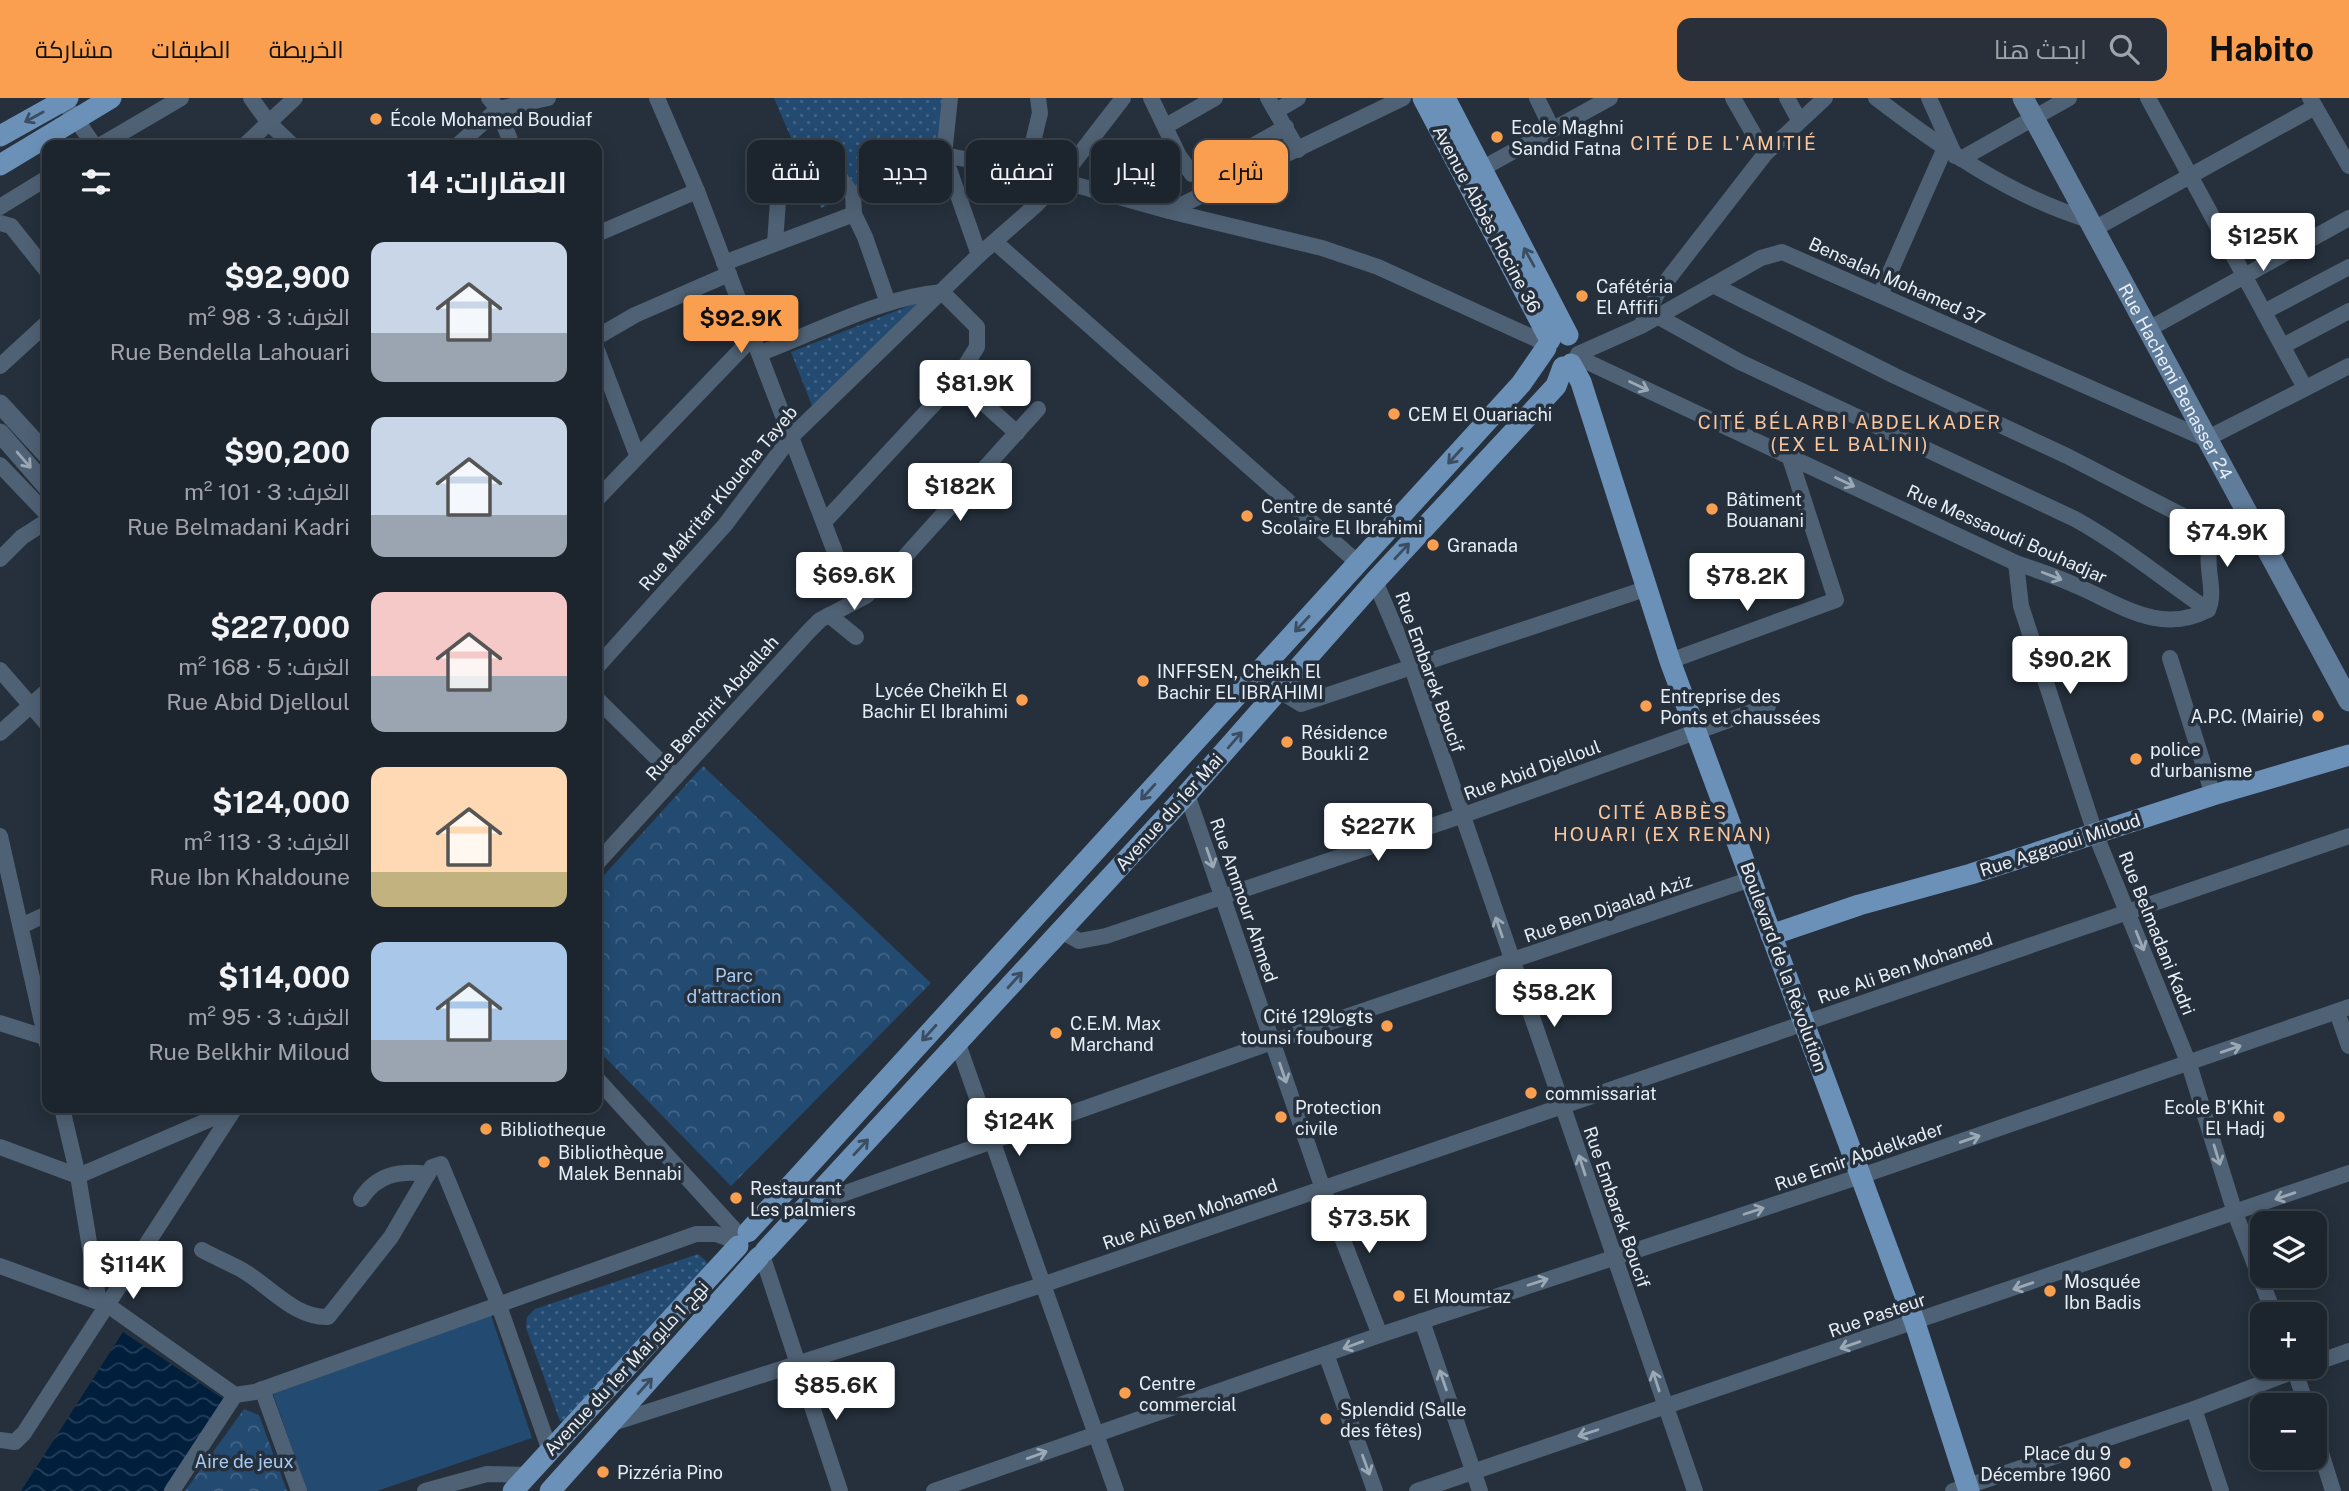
<!DOCTYPE html>
<html lang="ar">
<meta charset="utf-8">
<style>
body{margin:0;font-family:"Public Sans",Cairo,sans-serif;background:#293039;color:#f1f3f6;direction:rtl;height:100vh;display:flex;flex-direction:column;font-size:26px;white-space:nowrap}
*{box-sizing:border-box;margin:0}
p{font-size:23px;color:#a0a4aa}
.icon{flex:none;width:38px;height:38px;fill:none;stroke:currentColor;stroke-width:2;stroke-linecap:round;stroke-linejoin:round}
.map{position:relative;flex:1;overflow:hidden;direction:ltr}
.panel{position:absolute;left:42px;top:42px;width:560px;height:973px;display:flex;flex-direction:column;background:#1c242d;border-radius:14px;box-shadow:0 4px 18px #0003,0 0 0 2px #3a4149;direction:rtl}
.panel>*{flex:none}
.guide{position:absolute;left:623px;top:42px;width:665px;height:63px;direction:rtl;display:flex;gap:14px}
.controls{position:absolute;left:2250px;top:1113px;display:grid;gap:14px}
.controls a{display:grid;place-items:center;width:77px;height:77px;border-radius:14px;background:#1c242d;box-shadow:0 4px 18px #0003,0 0 0 2px #3a4149;font-size:35px}
.price{position:absolute;translate:-50% -60px;padding:0 16px;border-radius:7px;background:#fff;color:#222;font-size:23px;line-height:46px;filter:drop-shadow(0 2px 4px #0008)}
.price::after{content:'';position:absolute;left:50%;top:42px;width:21px;height:16px;margin-left:-10px;background:inherit;clip-path:polygon(0 0,100% 0,50% 100%)}
.price.current{background:#fa9f4f;color:#111}
ul{padding:0;list-style:none}
li{display:flex;align-items:center;gap:21px;height:175px;padding:0 35px}
li span{display:grid;place-items:center;flex:none;width:196px;height:140px;border-radius:14px;color:#555}
li>.icon{margin-inline-start:auto}
span .icon{width:84px;height:84px;fill:#fffc;stroke-width:1}
li b{font-size:30px}
h2{display:flex;justify-content:space-between;align-items:center;height:84px;padding:0 35px;font-size:30px}
.pill{padding:0 24px;border-radius:14px;background:#1c242d;box-shadow:0 4px 18px #0003,0 0 0 2px #3a4149;font-size:24px;line-height:63px}
.pill.current{background:#fa9f4f;color:#111}
header{display:flex;align-items:center;gap:42px;box-sizing:border-box;height:98px;padding:0 35px;background:#fa9f4f;color:#111}
header strong{font-size:33px}
nav{display:flex;gap:38px;margin-inline-start:auto;font-size:24px}
.search{width:490px;height:63px;background:#293039;display:flex;align-items:center;gap:18px;box-sizing:border-box;padding:0 24px;border-radius:14px;color:#a0a4aa;font-size:26px}
.map>svg:first-child{display:block}
.grass{fill:#234a71}
.park{fill:url(#park-crowns)}
.garden{fill:url(#garden-dots)}
.water{fill:url(#water-waves)}
.lines{fill:none;stroke-linecap:round;stroke-linejoin:round}
.minor{stroke:#4f6174;stroke-width:16}
.tertiary{stroke:#4f6174;stroke-width:19}
.secondary{stroke:#607c9b;stroke-width:21}
.primary{stroke:#6c91b8;stroke-width:21}
.oneway{stroke:#3a4d61}
.oneway2{stroke:#9ba8b5}
.poi-dot{fill:#fa9f4f;stroke:#25303c;stroke-width:2.5}
.labels{text-anchor:middle;dominant-baseline:central;stroke-width:7;stroke-linejoin:round;paint-order:stroke}
.poi-label{font-size:18px;fill:#e7eef6;stroke:#25303c;text-anchor:start}
.street-label{font-size:18px;fill:#e7eef6;stroke:#25303c}
.park-label{font-size:18px;fill:#a7cbf3;stroke:#25303c}
.neighbourhood-label{font-size:19px;letter-spacing:2px;fill:#fbc79e;stroke:#25303c}
</style>
<header>
<strong>Habito</strong>
<div class="search"><svg class="icon" aria-label="search" viewBox="0 0 24 24"><circle cx="10" cy="10" r="6"/><path d="M15 15l6 6"/></svg>ابحث هنا</div>
<nav><a>الخريطة</a><a>الطبقات</a><a>مشاركة</a></nav>
</header>
<div class="map">
<svg width="2349" height="1393" viewBox="0 0 2349 1393">
<defs>
<pattern id="park-crowns" width="20" height="18" patternUnits="userSpaceOnUse" patternTransform="scale(1.75)"><rect width="20" height="18" fill="#234a71"/><path d="M2 6a3 3 0 1 1 6 0M12 15a3 3 0 1 1 6 0" fill="none" stroke="#436486"/></pattern>
<pattern id="garden-dots" width="8" height="8" patternUnits="userSpaceOnUse" patternTransform="scale(1.75)"><rect width="8" height="8" fill="#234a71"/><path d="M2 2h.1M6 6h.1" fill="none" stroke="#436486" stroke-width="1.8" stroke-linecap="round"/></pattern>
<pattern id="water-waves" width="16" height="10" patternUnits="userSpaceOnUse" patternTransform="scale(1.75)"><rect width="16" height="10" fill="#001f3d"/><path d="M0 5q4-4 8 0t8 0" fill="none" stroke="#25405a"/></pattern>
</defs>
<rect width="100%" height="100%" fill="#25303c"/>
<polygon class="grass" points="491,1217 532,1340 377,1393 307,1393 273,1296"/>
<g class="park">
<polygon points="703,668 931,885 731,1088 597,951 597,785"/>
<polygon points="244,1311 259,1317 287,1393 185,1393"/>
</g>
<g class="garden">
<polygon points="774,0 944,0 936,61 821,110"/>
<polygon points="924,202 814,313 791,254"/>
<polygon points="698,1156 707,1164 709,1174 571,1324 560,1323 526,1230 527,1219 535,1211"/>
</g>
<polygon class="water" points="123,1234 225,1302 163,1393 21,1393"/>
<g class="lines">
<g class="minor">
<polyline points="61,0 94,47"/>
<polyline points="251,0 269,25 292,47"/>
<polyline points="489,0 498,11 512,47"/>
<polyline points="657,0 697,93 854,504"/>
<polyline points="950,0 944,57 979,157"/>
<polyline points="1151,0 1179,58 1192,76 1204,75 1286,29"/>
<polyline points="1268,0 1298,52"/>
<polyline points="1537,0 1552,31"/>
<polyline points="1733,0 1765,56"/>
<polyline points="1787,0 1799,22"/>
<path d="M1876,0C1940,49 2010,98 2089,122"/>
<polyline points="1929,0 1955,58"/>
<polyline points="2148,0 2305,290"/>
<polyline points="2310,0 2349,68"/>
<polyline points="1276,13 1298,0"/>
<polyline points="1166,28 1215,0"/>
<polyline points="101,47 181,0"/>
<polyline points="245,47 295,0"/>
<polyline points="458,47 498,11 548,0"/>
<polyline points="944,57 1026,73 1169,113 1322,150 1378,169 1547,246"/>
<polyline points="1961,61 2069,0"/>
<polyline points="1483,70 1610,0"/>
<polyline points="1026,73 1040,15 1038,0"/>
<polyline points="0,109 47,80"/>
<polyline points="1169,113 1403,0"/>
<polyline points="0,125 11,128 47,173"/>
<polyline points="2094,131 2315,9"/>
<polyline points="597,136 697,93"/>
<polyline points="995,144 1358,465"/>
<polyline points="775,145 780,75 795,67 840,80 853,97 854,116"/>
<polyline points="724,165 854,116 865,139 888,205"/>
<polyline points="1713,187 1895,278 2067,358 2218,436"/>
<polyline points="1880,197 1944,52"/>
<polyline points="2264,214 2349,169"/>
<path d="M1657,218L1740,264L2075,421C2122,447 2164,482 2208,512"/>
<polyline points="1642,226 1658,194 1765,56 1825,0"/>
<polyline points="2147,232 2349,120"/>
<polyline points="597,239 635,217 729,176"/>
<polyline points="2283,248 2349,213"/>
<polyline points="597,252 637,357"/>
<path d="M761,255C817,234 882,199 942,194L977,229V249L957,281L825,423"/>
<polyline points="1578,256 1641,228 1761,160 1782,154 2206,341 2349,268"/>
<path d="M1577,259L2016,465C2037,472 2058,479 2077,488C2121,507 2160,537 2208,512C2219,488 2197,458 2218,436C2225,429 2239,425 2247,420"/>
<polyline points="0,268 47,225"/>
<polyline points="957,281 1017,335"/>
<polyline points="0,367 47,416"/>
<polyline points="597,401 753,239"/>
<polyline points="0,461 22,439 47,423"/>
<polyline points="2016,465 2021,508 2095,735 2189,966 2235,1115 2274,1216"/>
<polyline points="1375,483 1412,570 1695,1393"/>
<polyline points="829,517 856,539"/>
<polyline points="2170,560 2213,697"/>
<polyline points="1670,563 1836,502 1789,357"/>
<polyline points="597,569 725,427 791,339 979,157 1036,107 1059,83 1123,0"/>
<polyline points="0,572 47,626"/>
<polyline points="1278,592 1301,606 1645,491"/>
<polyline points="597,601 676,679"/>
<polyline points="0,635 47,593"/>
<polyline points="1187,696 1323,1091 1380,1237"/>
<polyline points="0,738 47,946"/>
<polyline points="597,765 809,533 820,522 866,498 891,474 1038,311"/>
<polyline points="21,828 47,816"/>
<polyline points="1060,832 1079,843 1106,838 1461,718 1768,608"/>
<polyline points="2337,914 2349,948"/>
<polyline points="0,925 47,940"/>
<polyline points="958,946 1116,1393"/>
<polyline points="597,981 741,1139"/>
<polyline points="62,1010 78,1078 99,1204"/>
<polyline points="0,1049 78,1078 234,1011"/>
<path d="M361,1101C377,1076 400,1072 428,1076"/>
<polyline points="806,1109 1272,944 1751,781"/>
<path d="M202,1152C215,1159 229,1165 242,1172C270,1188 294,1220 328,1219L391,1139L432,1069L441,1066L498,1205L550,1353"/>
<polyline points="762,1157 840,1393"/>
<polyline points="0,1168 109,1208 235,1297"/>
<polyline points="1422,1223 1480,1393"/>
<polyline points="1326,1256 1375,1393"/>
<polyline points="2315,1265 2349,1253"/>
<polyline points="2294,1269 2306,1307"/>
<polyline points="262,1291 299,1393"/>
<polyline points="2194,1311 2221,1393"/>
<polyline points="610,1326 1042,1187 2349,738"/>
<polyline points="2315,1336 2333,1393"/>
<polyline points="0,1342 15,1344 24,1335 235,1010"/>
<polyline points="172,1393 235,1297 255,1294 696,1136 716,1136 738,1144"/>
<polyline points="425,1393 487,1376 528,1377"/>
<polyline points="934,1393 1380,1237 1861,1078 2349,909"/>
<polyline points="1417,1393 2349,1075"/>
<polyline points="1953,1393 2194,1311 2305,1269"/>
</g>
<g class="tertiary">
<polyline points="0,306 47,357"/>
<polyline points="0,335 47,389"/>
</g>
<path class="secondary" id="s1" d="M2023,0L2349,603"/>
<g class="primary">
<polyline points="1423,0 1550,242"/>
<polyline points="1445,0 1568,237"/>
<polyline points="0,38 68,0"/>
<polyline points="0,67 111,0"/>
<polyline points="1571,266 1581,284 1670,563 1915,1225 1969,1393"/>
<polyline points="1771,837 1859,807 1971,776 2213,697 2349,657"/>
<polyline points="748,1134 1521,286 1546,250"/>
<polyline points="765,1153 1187,696 1375,483 1556,288 1563,269"/>
<polyline points="513,1393 738,1148"/>
<polyline points="550,1393 759,1159"/>
</g>
</g>
<defs><path id="oneway-shaft" d="M-6 0H5M1.5-3L5.5 0L1.5 3" fill="none" stroke-width="1.6" stroke-linecap="round" stroke-linejoin="round" transform="scale(1.75)"/></defs>
<g class="oneway">
<use href="#oneway-shaft" transform="translate(34 19) rotate(151)"/>
<use href="#oneway-shaft" transform="translate(1529 159) rotate(-119)"/>
<use href="#oneway-shaft" transform="translate(1455 358) rotate(132)"/>
<use href="#oneway-shaft" transform="translate(1402 453) rotate(-47)"/>
<use href="#oneway-shaft" transform="translate(1302 526) rotate(133)"/>
<use href="#oneway-shaft" transform="translate(1235 642) rotate(-49)"/>
<use href="#oneway-shaft" transform="translate(1148 694) rotate(132)"/>
<use href="#oneway-shaft" transform="translate(1015 882) rotate(-48)"/>
<use href="#oneway-shaft" transform="translate(929 935) rotate(132)"/>
<use href="#oneway-shaft" transform="translate(861 1049) rotate(-47)"/>
<use href="#oneway-shaft" transform="translate(645 1288) rotate(-48)"/>
</g>
<g class="oneway2">
<use href="#oneway-shaft" transform="translate(1639 288) rotate(25)"/>
<use href="#oneway-shaft" transform="translate(24 362) rotate(49)"/>
<use href="#oneway-shaft" transform="translate(1845 384) rotate(25)"/>
<use href="#oneway-shaft" transform="translate(2052 478) rotate(21)"/>
<use href="#oneway-shaft" transform="translate(1210 760) rotate(71)"/>
<use href="#oneway-shaft" transform="translate(1499 829) rotate(-109)"/>
<use href="#oneway-shaft" transform="translate(2140 843) rotate(68)"/>
<use href="#oneway-shaft" transform="translate(2231 951) rotate(-19)"/>
<use href="#oneway-shaft" transform="translate(1283 975) rotate(71)"/>
<use href="#oneway-shaft" transform="translate(1970 1041) rotate(-19)"/>
<use href="#oneway-shaft" transform="translate(2217 1057) rotate(73)"/>
<use href="#oneway-shaft" transform="translate(1582 1067) rotate(-108)"/>
<use href="#oneway-shaft" transform="translate(2285 1098) rotate(161)"/>
<use href="#oneway-shaft" transform="translate(1754 1113) rotate(-18)"/>
<use href="#oneway-shaft" transform="translate(1538 1184) rotate(-18)"/>
<use href="#oneway-shaft" transform="translate(2023 1188) rotate(161)"/>
<use href="#oneway-shaft" transform="translate(1353 1247) rotate(160)"/>
<use href="#oneway-shaft" transform="translate(1850 1247) rotate(161)"/>
<use href="#oneway-shaft" transform="translate(1443 1282) rotate(-109)"/>
<use href="#oneway-shaft" transform="translate(1656 1283) rotate(-108)"/>
<use href="#oneway-shaft" transform="translate(1588 1335) rotate(162)"/>
<use href="#oneway-shaft" transform="translate(1037 1357) rotate(-20)"/>
<use href="#oneway-shaft" transform="translate(1366 1367) rotate(70)"/>
</g>
<g class="poi-dot">
<circle cx="376" cy="21" r="7"/>
<circle cx="1497" cy="39" r="7"/>
<circle cx="1582" cy="198" r="7"/>
<circle cx="1394" cy="316" r="7"/>
<circle cx="1712" cy="411" r="7"/>
<circle cx="1247" cy="418" r="7"/>
<circle cx="1433" cy="447" r="7"/>
<circle cx="1143" cy="583" r="7"/>
<circle cx="1022" cy="602" r="7"/>
<circle cx="1646" cy="608" r="7"/>
<circle cx="2318" cy="618" r="7"/>
<circle cx="1287" cy="644" r="7"/>
<circle cx="2136" cy="661" r="7"/>
<circle cx="1387" cy="928" r="7"/>
<circle cx="1056" cy="935" r="7"/>
<circle cx="1531" cy="995" r="7"/>
<circle cx="1281" cy="1019" r="7"/>
<circle cx="2279" cy="1019" r="7"/>
<circle cx="486" cy="1031" r="7"/>
<circle cx="544" cy="1064" r="7"/>
<circle cx="736" cy="1100" r="7"/>
<circle cx="2050" cy="1193" r="7"/>
<circle cx="1399" cy="1198" r="7"/>
<circle cx="1125" cy="1295" r="7"/>
<circle cx="1326" cy="1321" r="7"/>
<circle cx="2125" cy="1365" r="7"/>
<circle cx="603" cy="1374" r="7"/>
</g>
<g class="labels">
<g class="poi-label">
<text x="390" y="21">École Mohamed Boudiaf</text>
<text x="1511" y="29">Ecole Maghni<tspan x="1511" dy="21">Sandid Fatna</tspan></text>
<text x="1596" y="188">Cafétéria<tspan x="1596" dy="21">El Affifi</tspan></text>
<text x="1408" y="316">CEM El Ouariachi</text>
<text x="1726" y="401">Bâtiment<tspan x="1726" dy="21">Bouanani</tspan></text>
<text x="1261" y="408">Centre de santé<tspan x="1261" dy="21">Scolaire El Ibrahimi</tspan></text>
<text x="1447" y="447">Granada</text>
<text x="1157" y="573">INFFSEN, Cheikh El<tspan x="1157" dy="21">Bachir EL IBRAHIMI</tspan></text>
<text x="1008" y="592" text-anchor="end">Lycée Cheïkh El<tspan x="1008" dy="21">Bachir El Ibrahimi</tspan></text>
<text x="1660" y="598">Entreprise des<tspan x="1660" dy="21">Ponts et chaussées</tspan></text>
<text x="2304" y="618" text-anchor="end">A.P.C. (Mairie)</text>
<text x="1301" y="634">Résidence<tspan x="1301" dy="21">Boukli 2</tspan></text>
<text x="2150" y="651">police<tspan x="2150" dy="21">d'urbanisme</tspan></text>
<text x="1373" y="918" text-anchor="end">Cité 129logts<tspan x="1373" dy="21">tounsi foubourg</tspan></text>
<text x="1070" y="925">C.E.M. Max<tspan x="1070" dy="21">Marchand</tspan></text>
<text x="1545" y="995">commissariat</text>
<text x="1295" y="1009">Protection<tspan x="1295" dy="21">civile</tspan></text>
<text x="2265" y="1009" text-anchor="end">Ecole B'Khit<tspan x="2265" dy="21">El Hadj</tspan></text>
<text x="500" y="1031">Bibliotheque</text>
<text x="558" y="1054">Bibliothèque<tspan x="558" dy="21">Malek Bennabi</tspan></text>
<text x="750" y="1090">Restaurant<tspan x="750" dy="21">Les palmiers</tspan></text>
<text x="2064" y="1183">Mosquée<tspan x="2064" dy="21">Ibn Badis</tspan></text>
<text x="1413" y="1198">El Moumtaz</text>
<text x="1139" y="1285">Centre<tspan x="1139" dy="21">commercial</tspan></text>
<text x="1340" y="1311">Splendid (Salle<tspan x="1340" dy="21">des fêtes)</tspan></text>
<text x="2111" y="1355" text-anchor="end">Place du 9<tspan x="2111" dy="21">Décembre 1960</tspan></text>
<text x="617" y="1374">Pizzéria Pino</text>
</g>
<g class="street-label">
<text transform="translate(1487 121) rotate(62)">Avenue Abbès Hocine 36</text>
<text transform="translate(1897 183) rotate(24)">Bensalah Mohamed 37</text>
<text stroke="none"><textPath href="#s1" startOffset="322">Rue Hachemi Benasser 24</textPath></text>
<text transform="translate(718 400) rotate(-50)">Rue Makritar Kloucha Tayeb</text>
<text transform="translate(2007 436) rotate(24)">Rue Messaoudi Bouhadjar</text>
<text transform="translate(1430 574) rotate(70)">Rue Embarek Boucif</text>
<text transform="translate(712 610) rotate(-48)">Rue Benchrit Abdallah</text>
<text transform="translate(1532 672) rotate(-20)">Rue Abid Djelloul</text>
<text transform="translate(1169 714) rotate(-48)">Avenue du 1er Mai</text>
<text transform="translate(2060 747) rotate(-18)">Rue Aggaoui Miloud</text>
<text transform="translate(1244 802) rotate(71)">Rue Ammour Ahmed</text>
<text transform="translate(1608 810) rotate(-19)">Rue Ben Djaalad Aziz</text>
<text transform="translate(2157 835) rotate(68)">Rue Belmadani Kadri</text>
<text transform="translate(1784 869) rotate(70)">Boulevard de la Révolution</text>
<text transform="translate(1905 870) rotate(-19)">Rue Ali Ben Mohamed</text>
<text transform="translate(1859 1058) rotate(-19)">Rue Emir Abdelkader</text>
<text transform="translate(1617 1109) rotate(71)">Rue Embarek Boucif</text>
<text transform="translate(1190 1116) rotate(-19)">Rue Ali Ben Mohamed</text>
<text transform="translate(1877 1217) rotate(-19)">Rue Pasteur</text>
<text transform="translate(626 1270) rotate(-47)">Avenue du 1er Mai نهج 1 مايو</text>
</g>
<g class="park-label">
<text x="734" y="877">Parc<tspan x="734" dy="21">d'attraction</tspan></text>
<text x="244" y="1363">Aire de jeux</text>
</g>
<g class="neighbourhood-label">
<text x="1724" y="45">CITÉ DE L'AMITIÉ</text>
<text x="1850" y="324">CITÉ BÉLARBI ABDELKADER<tspan x="1850" dy="22">(EX EL BALINI)</tspan></text>
<text x="1663" y="714">CITÉ ABBÈS<tspan x="1663" dy="22">HOUARI (EX RENAN)</tspan></text>
</g>
</g>
</svg>
<div class="controls">
<a><svg class="icon" aria-label="layers" viewBox="0 0 24 24"><path d="M12 4l9 5-9 5-9-5zM3 14l9 5 9-5"/></svg></a>
<a>+</a>
<a>−</a>
</div>
<b class="price" style="left:2263px;top:175px">$125K</b>
<b class="price current" style="left:741px;top:257px">$92.9K</b>
<b class="price" style="left:975px;top:322px">$81.9K</b>
<b class="price" style="left:960px;top:425px">$182K</b>
<b class="price" style="left:2227px;top:471px">$74.9K</b>
<b class="price" style="left:854px;top:514px">$69.6K</b>
<b class="price" style="left:1747px;top:515px">$78.2K</b>
<b class="price" style="left:2070px;top:598px">$90.2K</b>
<b class="price" style="left:1378px;top:765px">$227K</b>
<b class="price" style="left:1554px;top:931px">$58.2K</b>
<b class="price" style="left:1019px;top:1060px">$124K</b>
<b class="price" style="left:1369px;top:1157px">$73.5K</b>
<b class="price" style="left:133px;top:1203px">$114K</b>
<b class="price" style="left:836px;top:1324px">$85.6K</b>
<div class="guide">
<a class="pill current">شراء</a>
<a class="pill">إيجار</a>
<a class="pill">تصفية</a>
<a class="pill">جديد</a>
<a class="pill">شقة</a>
</div>
<section class="panel">
<h2>العقارات: 14<svg class="icon" aria-label="filters" viewBox="0 0 24 24"><path d="M4 7h16M4 17h16"/><circle cx="9" cy="7" r="2"/><circle cx="15" cy="17" r="2"/></svg></h2>
<ul>
<li><span style="background:linear-gradient(#c9d6e8 65%,#9aa5b1 0)"><svg class="icon" aria-label="home" viewBox="0 0 24 24"><path d="M3 11l9-7 9 7M6 9v11h12V9"/></svg></span><div><b>$92,900</b><p>الغرف: 3 · 98 m²</p><p>Rue Bendella Lahouari</p></div></li>
<li><span style="background:linear-gradient(#c9d6e8 70%,#9aa5b1 0)"><svg class="icon" aria-label="home" viewBox="0 0 24 24"><path d="M3 11l9-7 9 7M6 9v11h12V9"/></svg></span><div><b>$90,200</b><p>الغرف: 3 · 101 m²</p><p>Rue Belmadani Kadri</p></div></li>
<li><span style="background:linear-gradient(#f6c9c9 60%,#9aa5b1 0)"><svg class="icon" aria-label="home" viewBox="0 0 24 24"><path d="M3 11l9-7 9 7M6 9v11h12V9"/></svg></span><div><b>$227,000</b><p>الغرف: 5 · 168 m²</p><p>Rue Abid Djelloul</p></div></li>
<li><span style="background:linear-gradient(#ffd9b3 75%,#c2b280 0)"><svg class="icon" aria-label="home" viewBox="0 0 24 24"><path d="M3 11l9-7 9 7M6 9v11h12V9"/></svg></span><div><b>$124,000</b><p>الغرف: 3 · 113 m²</p><p>Rue Ibn Khaldoune</p></div></li>
<li><span style="background:linear-gradient(#a9c7e8 70%,#9aa5b1 0)"><svg class="icon" aria-label="home" viewBox="0 0 24 24"><path d="M3 11l9-7 9 7M6 9v11h12V9"/></svg></span><div><b>$114,000</b><p>الغرف: 3 · 95 m²</p><p>Rue Belkhir Miloud</p></div></li>
</ul>
</section>
</div>
